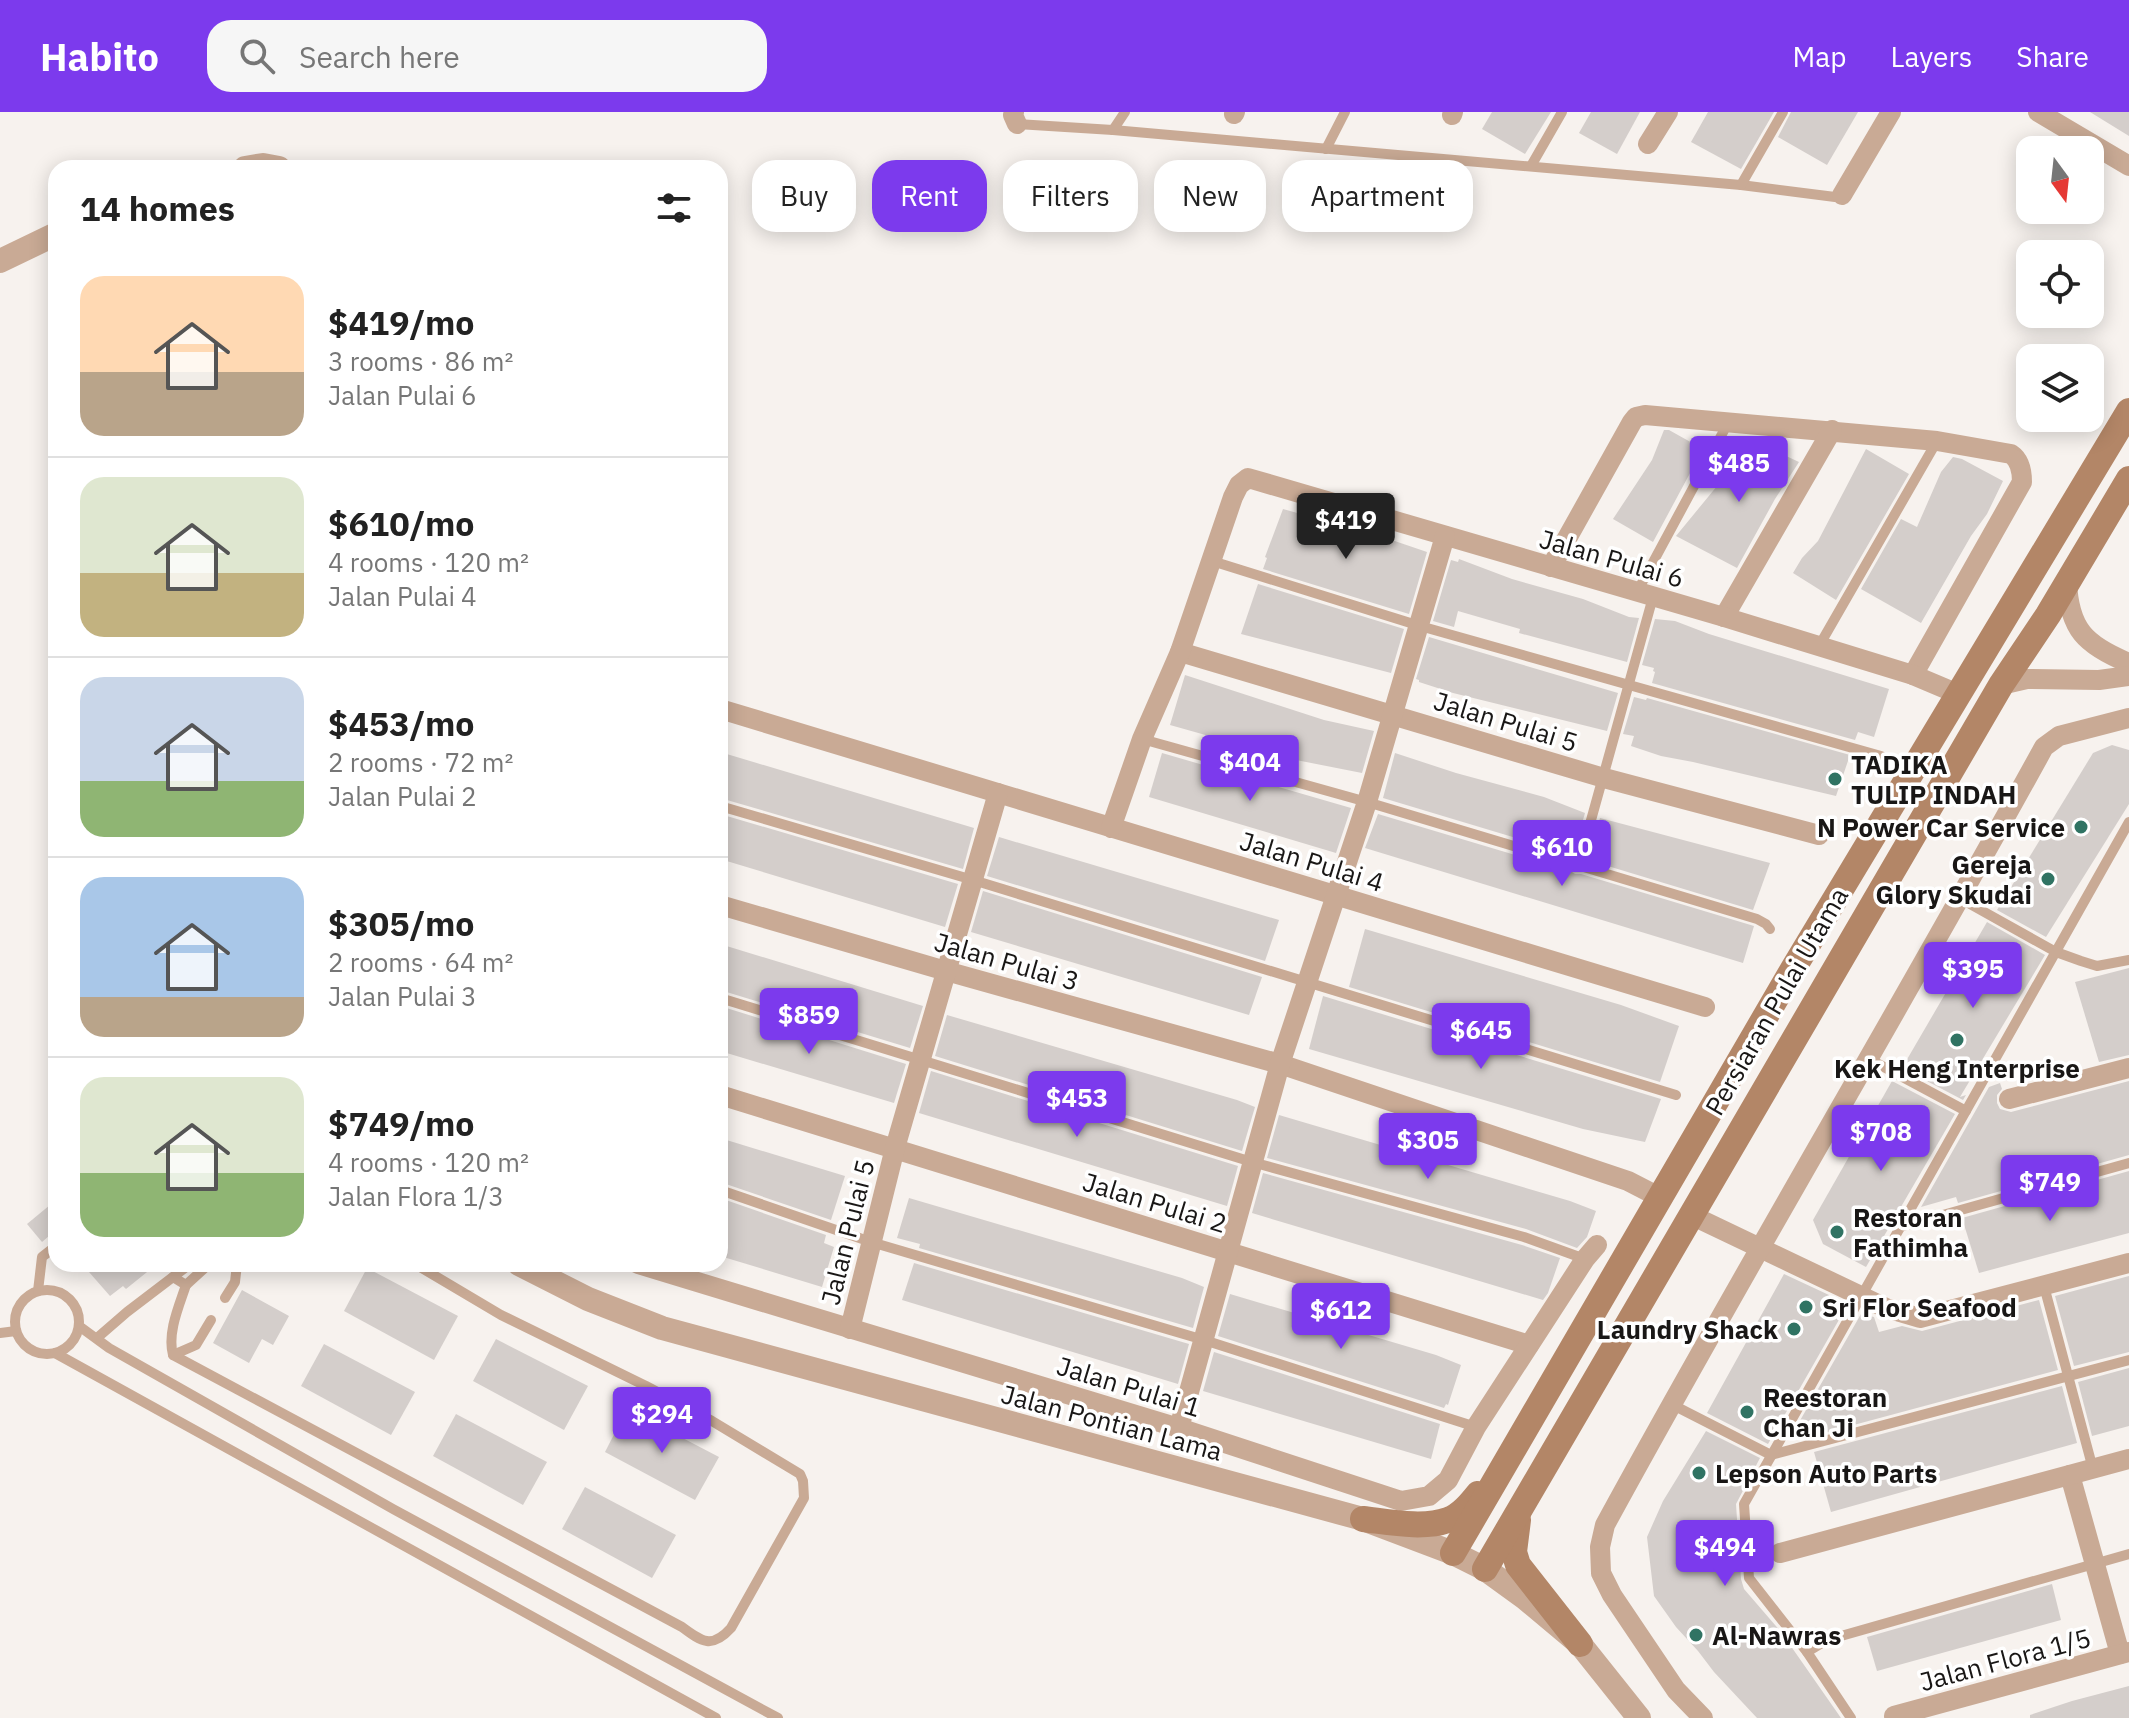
<!DOCTYPE html>
<meta charset="utf-8">
<style>
body{margin:0;font-family:"IBM Plex Sans",sans-serif;background:#f6f6f6;color:#222;height:100vh;display:flex;flex-direction:column;font-size:30px;white-space:nowrap}
*{box-sizing:border-box;margin:0}
p{font-size:26px;color:#767676}
.icon{flex:none;width:44px;height:44px;fill:none;stroke:currentColor;stroke-width:2;stroke-linecap:round;stroke-linejoin:round}
.map{position:relative;flex:1;overflow:hidden}
.sheet{position:absolute;left:48px;top:48px;width:680px;height:1112px;display:flex;flex-direction:column;background:#fff;border-radius:24px;box-shadow:0 4px 20px #0003}
.sheet>*{flex:none}
.top-card{position:absolute;left:752px;top:48px;width:760px;height:72px;display:flex;gap:16px}
.needle{width:52px;rotate:165deg}
.tools{position:absolute;left:2016px;top:24px;display:grid;gap:16px}
.tools a{display:grid;place-items:center;width:88px;height:88px;border-radius:16px;background:#fff;box-shadow:0 4px 20px #0003;font-size:40px}
.price{position:absolute;translate:-50% -68px;padding:0 18px;border-radius:8px;background:#7c3aed;color:#fff;font-size:26px;line-height:52px;filter:drop-shadow(0 2px 4px #0008)}
.price::after{content:'';position:absolute;left:50%;top:48px;width:24px;height:18px;margin-left:-12px;background:inherit;clip-path:polygon(0 0,100% 0,50% 100%)}
.price.current{background:#222;color:#fff}
ul{padding:0;list-style:none}
li{display:flex;align-items:center;gap:24px;height:200px;padding:0 32px}
li+li{border-top:2px solid #e0e0e0}
li span{display:grid;place-items:center;flex:none;width:224px;height:160px;border-radius:24px;color:#555}
li>.icon{margin-inline-start:auto}
span .icon{width:96px;height:96px;fill:#fffc;stroke-width:1}
li b{font-size:34px}
h2{display:flex;justify-content:space-between;align-items:center;height:96px;padding:0 32px;font-size:34px}
.tag{padding:0 28px;border-radius:24px;background:#fff;box-shadow:0 4px 20px #0003;font-size:28px;line-height:72px}
.tag.current{background:#7c3aed;color:#fff}
header{display:flex;align-items:center;gap:48px;box-sizing:border-box;height:112px;padding:0 40px;background:#7c3aed;color:#fff}
header strong{font-size:38px}
nav{display:flex;gap:44px;margin-inline-start:auto;font-size:28px}
.search{width:560px;height:72px;background:#f6f6f6;display:flex;align-items:center;gap:20px;box-sizing:border-box;padding:0 28px;border-radius:24px;color:#767676;font-size:30px}
.map>svg:first-child{display:block}
.building{fill:#d4cecb}
.lines{fill:none;stroke-linecap:round;stroke-linejoin:round}
.service{stroke:#c9aa95;stroke-width:10}
.minor{stroke:#c9aa95;stroke-width:20}
.tertiary{stroke:#c9aa95;stroke-width:24}
.secondary{stroke:#b38667;stroke-width:26}
.poi-dot{fill:#307363;stroke:#fff;stroke-width:3}
.labels{text-anchor:middle;dominant-baseline:central;stroke-width:7;stroke-linejoin:round;paint-order:stroke}
.street-label{font-size:26px;fill:#191716;stroke:#fff}
.poi-label{font-size:26px;font-weight:bold;fill:#191716;stroke:#fff;text-anchor:start}
</style>
<header>
<strong>Habito</strong>
<div class="search"><svg class="icon" aria-label="search" viewBox="0 0 24 24"><circle cx="10" cy="10" r="6"/><path d="M15 15l6 6"/></svg>Search here</div>
<nav><a>Map</a><a>Layers</a><a>Share</a></nav>
</header>
<div class="map">
<svg width="2129" height="1606" viewBox="0 0 2129 1606">
<rect width="100%" height="100%" fill="#f7f2ee"/>
<g class="building">
<polygon points="1492,0 1551,0 1525,42 1482,17"/>
<polygon points="1591,0 1640,0 1617,42 1579,21"/>
<polygon points="1708,0 1774,0 1741,57 1691,30"/>
<polygon points="1791,0 1858,0 1827,53 1778,25"/>
<polygon points="2090,0 2129,0 2129,24"/>
<polygon points="1664,318 1669,318 1703,337 1653,430 1613,407 1652,348"/>
<polygon points="1754,329 1799,350 1775,387 1737,456 1676,424"/>
<polygon points="1866,337 1909,362 1836,488 1793,461 1802,446 1818,429"/>
<polygon points="1953,345 1962,347 2003,369 1987,402 1971,424 1921,511 1861,477 1901,407 1917,415 1941,360"/>
<polygon points="1283,397 1383,425 1427,440 1409,502 1263,457 1267,446 1265,445"/>
<polygon points="1459,447 1512,467 1583,487 1629,505 1639,506 1627,550 1519,521 1520,517 1458,499 1454,515 1433,509 1451,448 1458,450"/>
<polygon points="1258,472 1404,517 1391,561 1241,522"/>
<polygon points="1655,507 1675,509 1709,522 1889,577 1874,625 1858,620 1855,628 1652,571 1655,560 1653,559 1654,556 1642,553"/>
<polygon points="1429,525 1618,581 1607,619 1453,581 1419,570 1419,568 1416,567"/>
<polygon points="1185,563 1324,608 1374,619 1362,661 1291,647 1170,613"/>
<polygon points="1634,585 1646,588 1647,586 1850,643 1836,684 1693,650 1661,644 1631,634 1634,624 1623,622"/>
<polygon points="2112,633 2129,638 2129,692 2046,825 1997,798 2093,641"/>
<polygon points="720,640 974,716 963,757 720,686"/>
<polygon points="1162,641 1351,696 1336,741 1149,685"/>
<polygon points="1395,641 1456,661 1544,685 1585,701 1573,743 1383,686"/>
<polygon points="720,702 958,772 945,815 720,747"/>
<polygon points="1378,702 1572,760 1575,762 1581,762 1754,814 1743,851 1365,736"/>
<polygon points="1600,706 1770,751 1753,798 1588,748"/>
<polygon points="999,725 1279,808 1265,849 987,764"/>
<polygon points="983,779 1262,865 1249,903 971,820"/>
<polygon points="1987,810 2045,843 1960,985 1966,983 1963,988 1902,956"/>
<polygon points="1365,817 1621,893 1679,914 1660,970 1349,875"/>
<polygon points="720,832 923,894 910,936 720,878"/>
<polygon points="2129,856 2129,943 2099,950 2075,870"/>
<polygon points="1323,884 1661,987 1645,1030 1583,1017 1309,937"/>
<polygon points="720,894 906,952 894,991 720,939"/>
<polygon points="947,903 1237,988 1255,995 1242,1039 935,944"/>
<polygon points="931,959 1238,1054 1227,1094 919,1001"/>
<polygon points="1892,969 1955,1002 1866,1155 1823,1132 1813,1108"/>
<polygon points="2129,969 2129,1043 1958,1091 1956,1085 1921,1095 1989,975 2000,971 2002,977 1997,983 1997,991 2000,997 2011,1000"/>
<polygon points="1279,1003 1570,1089 1596,1099 1587,1125 1577,1136 1526,1117 1267,1046"/>
<polygon points="720,1026 845,1064 831,1108 720,1070"/>
<polygon points="2129,1059 2129,1121 1979,1161 1962,1106"/>
<polygon points="1263,1061 1522,1133 1560,1146 1548,1181 1543,1188 1252,1101"/>
<polygon points="720,1086 826,1123 824,1131 834,1135 822,1175 720,1144"/>
<polygon points="909,1086 1182,1166 1204,1175 1193,1216 919,1136 920,1132 897,1126"/>
<polygon points="56,1088 56,1118 42,1130 27,1112"/>
<polygon points="914,1151 1189,1232 1178,1272 902,1188"/>
<polygon points="82,1152 157,1152 126,1177 123,1174 110,1184"/>
<polygon points="367,1156 458,1204 434,1248 344,1199"/>
<polygon points="1784,1162 1829,1183 1825,1190 1844,1199 1768,1332 1707,1301"/>
<polygon points="2129,1164 2129,1240 2074,1254 2055,1184"/>
<polygon points="242,1178 289,1204 273,1233 262,1227 249,1251 213,1231"/>
<polygon points="1230,1182 1436,1243 1461,1253 1448,1293 1446,1292 1444,1296 1218,1224"/>
<polygon points="2039,1188 2058,1258 1809,1325 1808,1321 1790,1326 1861,1202 1874,1205 1879,1220 1902,1214 1922,1219"/>
<polygon points="496,1227 588,1274 564,1318 473,1269"/>
<polygon points="324,1232 415,1280 391,1323 301,1274"/>
<polygon points="1214,1240 1440,1312 1431,1347 1203,1279"/>
<polygon points="2129,1256 2129,1314 2092,1324 2078,1270"/>
<polygon points="2062,1274 2077,1331 1831,1400 1814,1340"/>
<polygon points="627,1297 719,1345 695,1388 605,1340"/>
<polygon points="456,1302 547,1350 523,1393 433,1344"/>
<polygon points="1706,1319 1760,1346 1736,1392 1741,1467 1744,1477 1781,1520 1841,1606 1757,1606 1714,1560 1698,1539 1676,1515 1654,1484 1647,1425 1663,1389"/>
<polygon points="585,1375 676,1423 652,1466 562,1417"/>
<polygon points="2052,1472 2061,1508 1877,1559 1867,1525"/>
<polygon points="2129,1574 2129,1606 2030,1606 2030,1603 2072,1589"/>
</g>
<g class="lines">
<g class="service">
<polyline points="1017,12 1113,18 1741,73 1835,85 1842,83"/>
<polyline points="1113,18 1125,0"/>
<polyline points="1326,37 1345,0"/>
<polyline points="1531,54 1562,0"/>
<polyline points="1741,73 1783,0"/>
<polyline points="1212,449 1420,514 1881,644"/>
<polyline points="1637,480 1728,311"/>
<polyline points="1819,534 1937,329"/>
<polyline points="1142,627 1367,690 1757,807 1766,812 1770,817"/>
<polyline points="720,694 973,768 1676,983"/>
<polyline points="1578,755 1653,485"/>
<polyline points="1961,787 2056,840 2081,849 2097,854 2129,848"/>
<polyline points="720,886 1252,1050 1524,1125 1585,1147"/>
<polyline points="1869,947 1966,999"/>
<polyline points="720,1078 871,1130 1204,1228 1476,1315"/>
<polyline points="1900,1115 2129,1051"/>
<path d="M173,1165L186,1173C179,1194 167,1221 173,1243L682,1515C702,1530 712,1537 731,1516L804,1386L803,1369L800,1362L712,1309L646,1274L501,1203L415,1152"/>
<polyline points="186,1173 209,1152"/>
<polyline points="2044,1174 2093,1357"/>
<circle cx="47" cy="1210" r="32"/>
<polyline points="38,1179 42,1145 56,1134"/>
<polyline points="225,1186 235,1170 237,1152"/>
<polyline points="79,1214 109,1236 393,1397 778,1606"/>
<polyline points="0,1221 16,1219"/>
<polyline points="97,1226 127,1200 190,1152"/>
<polyline points="55,1241 716,1606"/>
<polyline points="173,1243 196,1233 211,1208"/>
<polyline points="1671,1292 1771,1343 2129,1248"/>
<polyline points="1807,1540 1827,1528 2129,1442"/>
<polyline points="1851,1606 1807,1540 1749,1466 1744,1392 2129,710"/>
</g>
<g class="minor">
<polyline points="1014,0 1013,3 1017,12"/>
<polyline points="2038,0 2129,54"/>
<polyline points="1234,2 1235,0"/>
<polyline points="1452,3 1453,0"/>
<polyline points="1648,32 1668,0"/>
<polyline points="1842,83 1891,0"/>
<path d="M1551,455L1632,310L1636,305L1645,303L1937,329L2011,342C2020,348 2022,360 2022,370L1913,563"/>
<path d="M2067,470C2069,517 2085,533 2129,551"/>
<polyline points="1724,505 1832,318"/>
<polyline points="1180,540 1604,666 1819,723"/>
<polyline points="2001,573 2027,567 2099,568 2129,564"/>
<polyline points="720,597 1705,895"/>
<polyline points="1111,716 1142,627 1180,540 1233,385 1239,373 1248,366 1724,505 1913,563 1958,582"/>
<polyline points="720,793 946,859 1280,952 1628,1069 1661,1086"/>
<polyline points="720,983 1529,1233"/>
<polyline points="2009,987 2129,956"/>
<polyline points="1693,1104 1886,1196 1920,1206 2129,1151"/>
<polyline points="638,1152 1179,1316 1401,1389 1429,1384 1448,1368 1476,1315 1585,1147 1597,1133"/>
<polyline points="850,1217 895,1036 998,681"/>
<polyline points="1179,1316 1280,952 1367,690 1445,424"/>
<polyline points="2070,1363 2120,1542"/>
<polyline points="1780,1441 2129,1347"/>
<polyline points="1894,1604 2129,1540"/>
<path d="M1703,1606L1676,1578L1612,1483L1601,1461L1600,1435L1605,1413C1747,1152 1901,896 2044,635L2059,624L2129,606"/>
</g>
<g class="tertiary">
<polyline points="245,56 263,53 279,56"/>
<polyline points="0,149 56,122"/>
<polyline points="519,1152 588,1187 662,1216 1363,1407 1453,1441 1485,1457 1525,1486 1580,1532 1639,1606"/>
</g>
<g class="secondary">
<path d="M1363,1407C1389,1410 1423,1417 1448,1408C1461,1403 1470,1392 1478,1382"/>
<polyline points="1518,1408 1514,1440 1518,1453 1580,1532"/>
<polyline points="1453,1441 1793,857 2129,299"/>
<polyline points="1485,1457 2001,573 2048,503 2129,367"/>
</g>
</g>
<g class="poi-dot">
<circle cx="1835" cy="667" r="8"/>
<circle cx="2081" cy="715" r="8"/>
<circle cx="2048" cy="767" r="8"/>
<circle cx="1957" cy="928" r="8"/>
<circle cx="1837" cy="1120" r="8"/>
<circle cx="1806" cy="1195" r="8"/>
<circle cx="1794" cy="1217" r="8"/>
<circle cx="1747" cy="1300" r="8"/>
<circle cx="1699" cy="1361" r="8"/>
<circle cx="1696" cy="1523" r="8"/>
</g>
<g class="labels">
<g class="street-label">
<text transform="translate(1612 446) rotate(16)">Jalan Pulai 6</text>
<text transform="translate(1506 609) rotate(17)">Jalan Pulai 5</text>
<text transform="translate(1312 749) rotate(17)">Jalan Pulai 4</text>
<text transform="translate(1007 849) rotate(16)">Jalan Pulai 3</text>
<text transform="translate(1776 889) rotate(-60)">Persiaran Pulai Utama</text>
<text transform="translate(1155 1090) rotate(17)">Jalan Pulai 2</text>
<text transform="translate(847 1120) rotate(-76)">Jalan Pulai 5</text>
<text transform="translate(1129 1274) rotate(17)">Jalan Pulai 1</text>
<text transform="translate(1112 1310) rotate(15)">Jalan Pontian Lama</text>
<text transform="translate(2005 1547) rotate(-15)">Jalan Flora 1/5</text>
</g>
<g class="poi-label">
<text x="1851" y="652">TADIKA<tspan x="1851" dy="30">TULIP INDAH</tspan></text>
<text x="2065" y="715" text-anchor="end">N Power Car Service</text>
<text x="2032" y="752" text-anchor="end">Gereja<tspan x="2032" dy="30">Glory Skudai</tspan></text>
<text x="1957" y="956" text-anchor="middle">Kek Heng Interprise</text>
<text x="1853" y="1105">Restoran<tspan x="1853" dy="30">Fathimha</tspan></text>
<text x="1822" y="1195">Sri Flor Seafood</text>
<text x="1778" y="1217" text-anchor="end">Laundry Shack</text>
<text x="1763" y="1285">Reestoran<tspan x="1763" dy="30">Chan Ji</tspan></text>
<text x="1715" y="1361">Lepson Auto Parts</text>
<text x="1712" y="1523">Al-Nawras</text>
</g>
</g>
</svg>
<div class="tools">
<a><svg class="needle" viewBox="-14 -14 28 28"><path d="M0-13l5 13h-10z" fill="#e53935"/><path d="M0 13l5-13h-10z" fill="#767676"/></svg></a>
<a><svg class="icon" aria-label="locate" viewBox="0 0 24 24"><circle cx="12" cy="12" r="6"/><path d="M12 2v4M12 18v4M2 12h4M18 12h4"/></svg></a>
<a><svg class="icon" aria-label="layers" viewBox="0 0 24 24"><path d="M12 4l9 5-9 5-9-5zM3 14l9 5 9-5"/></svg></a>
</div>
<b class="price" style="left:1739px;top:392px">$485</b>
<b class="price current" style="left:1346px;top:449px">$419</b>
<b class="price" style="left:1250px;top:691px">$404</b>
<b class="price" style="left:1562px;top:776px">$610</b>
<b class="price" style="left:1973px;top:898px">$395</b>
<b class="price" style="left:809px;top:944px">$859</b>
<b class="price" style="left:1481px;top:959px">$645</b>
<b class="price" style="left:1077px;top:1027px">$453</b>
<b class="price" style="left:1881px;top:1061px">$708</b>
<b class="price" style="left:1428px;top:1069px">$305</b>
<b class="price" style="left:2050px;top:1111px">$749</b>
<b class="price" style="left:1341px;top:1239px">$612</b>
<b class="price" style="left:662px;top:1343px">$294</b>
<b class="price" style="left:1725px;top:1476px">$494</b>
<div class="top-card">
<a class="tag">Buy</a>
<a class="tag current">Rent</a>
<a class="tag">Filters</a>
<a class="tag">New</a>
<a class="tag">Apartment</a>
</div>
<section class="sheet">
<h2>14 homes<svg class="icon" aria-label="filters" viewBox="0 0 24 24"><path d="M4 7h16M4 17h16"/><circle cx="9" cy="7" r="2"/><circle cx="15" cy="17" r="2"/></svg></h2>
<ul>
<li><span style="background:linear-gradient(#ffd9b3 60%,#b9a48a 0)"><svg class="icon" aria-label="home" viewBox="0 0 24 24"><path d="M3 11l9-7 9 7M6 9v11h12V9"/></svg></span><div><b>$419/mo</b><p>3 rooms · 86 m²</p><p>Jalan Pulai 6</p></div></li>
<li><span style="background:linear-gradient(#dfe7d0 60%,#c2b280 0)"><svg class="icon" aria-label="home" viewBox="0 0 24 24"><path d="M3 11l9-7 9 7M6 9v11h12V9"/></svg></span><div><b>$610/mo</b><p>4 rooms · 120 m²</p><p>Jalan Pulai 4</p></div></li>
<li><span style="background:linear-gradient(#c9d6e8 65%,#8fb573 0)"><svg class="icon" aria-label="home" viewBox="0 0 24 24"><path d="M3 11l9-7 9 7M6 9v11h12V9"/></svg></span><div><b>$453/mo</b><p>2 rooms · 72 m²</p><p>Jalan Pulai 2</p></div></li>
<li><span style="background:linear-gradient(#a9c7e8 75%,#b9a48a 0)"><svg class="icon" aria-label="home" viewBox="0 0 24 24"><path d="M3 11l9-7 9 7M6 9v11h12V9"/></svg></span><div><b>$305/mo</b><p>2 rooms · 64 m²</p><p>Jalan Pulai 3</p></div></li>
<li><span style="background:linear-gradient(#dfe7d0 60%,#8fb573 0)"><svg class="icon" aria-label="home" viewBox="0 0 24 24"><path d="M3 11l9-7 9 7M6 9v11h12V9"/></svg></span><div><b>$749/mo</b><p>4 rooms · 120 m²</p><p>Jalan Flora 1/3</p></div></li>
</ul>
</section>
</div>
